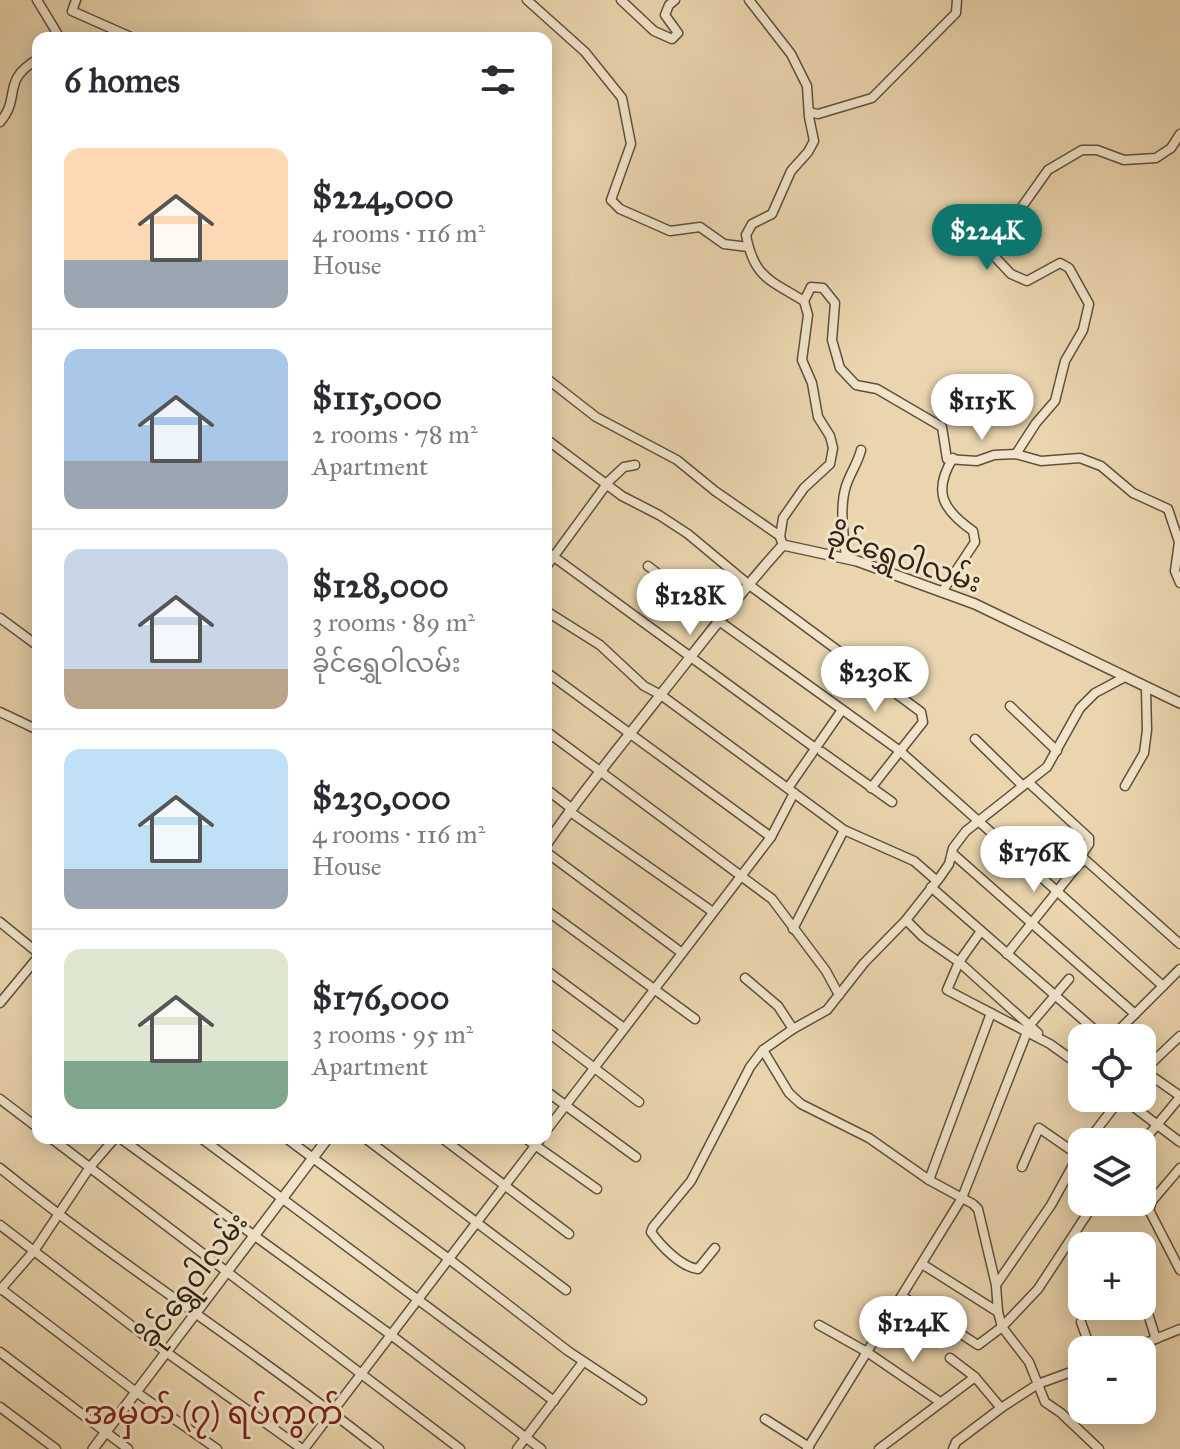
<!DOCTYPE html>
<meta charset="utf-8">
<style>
body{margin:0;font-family:"IM FELL Great Primer","Noto Sans Myanmar",serif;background:#f2f2f3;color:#2b2b33;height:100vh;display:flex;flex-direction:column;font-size:30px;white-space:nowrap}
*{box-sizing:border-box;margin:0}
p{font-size:26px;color:#7c7c81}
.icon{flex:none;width:44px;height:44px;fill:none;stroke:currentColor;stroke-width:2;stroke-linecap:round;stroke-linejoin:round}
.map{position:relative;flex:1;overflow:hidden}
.side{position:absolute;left:32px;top:32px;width:520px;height:1112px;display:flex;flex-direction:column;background:#fff;border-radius:16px;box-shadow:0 4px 20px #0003}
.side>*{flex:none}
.buttons{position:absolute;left:1068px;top:1024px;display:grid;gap:16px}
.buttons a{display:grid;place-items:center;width:88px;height:88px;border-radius:16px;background:#fff;box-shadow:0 4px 20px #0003;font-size:40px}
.price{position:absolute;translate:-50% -68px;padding:0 18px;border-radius:28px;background:#fff;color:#222;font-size:26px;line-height:52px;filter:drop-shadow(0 2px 4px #0008)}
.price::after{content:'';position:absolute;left:50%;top:48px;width:24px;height:18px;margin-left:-12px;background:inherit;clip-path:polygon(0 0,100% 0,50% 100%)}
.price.on{background:#0f766e;color:#fff}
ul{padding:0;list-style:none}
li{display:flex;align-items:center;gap:24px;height:200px;padding:0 32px}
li+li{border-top:2px solid #e1e1e2}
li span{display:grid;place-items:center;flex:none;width:224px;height:160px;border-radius:16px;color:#555}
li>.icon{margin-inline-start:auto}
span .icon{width:96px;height:96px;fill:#fffc;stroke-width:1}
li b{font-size:34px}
h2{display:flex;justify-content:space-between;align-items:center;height:96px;padding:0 32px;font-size:34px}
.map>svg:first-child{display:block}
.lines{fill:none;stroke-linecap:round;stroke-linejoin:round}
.minor-casing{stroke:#60503b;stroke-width:11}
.tertiary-casing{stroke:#60503b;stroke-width:12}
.minor{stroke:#f1e4ca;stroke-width:8}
.tertiary{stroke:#f1e4ca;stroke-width:9}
.labels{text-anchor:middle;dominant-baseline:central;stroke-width:6;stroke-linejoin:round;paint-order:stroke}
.street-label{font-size:28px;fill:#322415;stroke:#f1e4ca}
.quarter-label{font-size:32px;fill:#7a1f14;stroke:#f1e4ca}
</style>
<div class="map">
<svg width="1180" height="1449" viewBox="0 0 1180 1449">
<rect width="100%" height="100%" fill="#ead5ae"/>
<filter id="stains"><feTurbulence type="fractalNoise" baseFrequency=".0025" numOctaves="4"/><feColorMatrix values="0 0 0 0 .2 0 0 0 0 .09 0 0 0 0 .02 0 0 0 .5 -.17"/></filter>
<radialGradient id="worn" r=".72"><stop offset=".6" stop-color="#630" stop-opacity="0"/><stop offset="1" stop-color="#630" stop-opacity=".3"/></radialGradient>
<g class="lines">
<g class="minor-casing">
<g id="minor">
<polyline points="37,0 60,38"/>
<polyline points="76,0 72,11 133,38"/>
<polyline points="527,0 585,52 622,98 631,144 611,200 620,209 670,231 700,227 724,244 748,247"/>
<polyline points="621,0 654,31 672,39 678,33 665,15 669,5 675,0"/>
<path d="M749,0L791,54L807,86L809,117L814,141L808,152L791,171L772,214L752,224L746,235C754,278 770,280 804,301L808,315L802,360L812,383L818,417L830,436L833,448L830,464L804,488L783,518L780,537L783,545"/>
<polyline points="809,112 818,114 872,98 956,13 957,0"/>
<path d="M0,122C22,97 0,81 38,59"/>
<polyline points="804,301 811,287 823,288 835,303 832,340 840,368 856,385 877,389 942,427 947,459 977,461 994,455 1016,454 1041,461 1080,458 1101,466 1133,493 1168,509 1179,542 1175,571 1180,583"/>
<polyline points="546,378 596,417 677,460 715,491 780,536"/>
<polyline points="546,439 622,496 659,515 688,534 748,584 921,712 923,722 900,751 1163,986"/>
<polyline points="1016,454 1036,423 1055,401 1065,361 1083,330 1089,304 1069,268 1060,263 1027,281 1011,274 994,256 994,236 1019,211 1048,170 1082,150 1097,150 1124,160 1156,158 1171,148 1180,134"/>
<polyline points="546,551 815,748"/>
<path d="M846,558C844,536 839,508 846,486C850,473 858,463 861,450"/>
<polyline points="648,566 719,621 900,751 871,788"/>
<polyline points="546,567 609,481 624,467 635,465"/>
<path d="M942,592L975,542L973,531C943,510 932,492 953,458"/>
<polyline points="546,611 600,645 644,686 661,695 794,793 771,837 546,1131"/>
<polyline points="0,618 38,646"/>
<polyline points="546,672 771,837"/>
<polyline points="1010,706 1057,751"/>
<polyline points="0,712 38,730"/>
<polyline points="546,731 772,899 826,971 839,995"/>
<polyline points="975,739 1022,785"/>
<polyline points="822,752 892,802"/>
<polyline points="1028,782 1089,838 1089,844 1081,856 1180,944"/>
<polyline points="1125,786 1144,753 1147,730 1146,689"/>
<polyline points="788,788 842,710"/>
<polyline points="546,789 571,808"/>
<polyline points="794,793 844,830 914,861 937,881"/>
<polyline points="569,811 713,912"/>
<polyline points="546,852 682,953"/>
<polyline points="952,853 1135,1014"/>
<polyline points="931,887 1104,1038"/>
<polyline points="546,910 695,1019"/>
<polyline points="906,920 923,937 959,962 1038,1033"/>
<polyline points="0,922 38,953"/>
<polyline points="793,929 844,830"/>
<polyline points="981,931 959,962 947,990 1050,1044 1082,1067"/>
<polyline points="1007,954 1078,865 1085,860"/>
<polyline points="546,970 624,1028"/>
<polyline points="745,978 778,1006 793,1029"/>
<polyline points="0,1003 38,957"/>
<polyline points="1029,1026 1069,979"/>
<polyline points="546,1031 639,1102"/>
<polyline points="1111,1038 1180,969"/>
<polyline points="763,1050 789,1093 801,1104 869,1138 929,1180 973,1204 978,1209 996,1285 998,1312 1002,1327 1029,1362 1045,1402 1061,1413 1099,1449"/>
<polyline points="1142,1072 1180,1036"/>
<polyline points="1153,1077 1180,1096"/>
<polyline points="546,1091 636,1157"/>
<polyline points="1122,1098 1180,1142"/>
<polyline points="0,1099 38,1128"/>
<polyline points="51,1138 460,1449"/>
<polyline points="120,1138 391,1335 541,1449"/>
<polyline points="201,1138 554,1401"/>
<polyline points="286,1138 449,1259 568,1351 642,1400"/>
<polyline points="365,1138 566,1290"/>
<polyline points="442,1138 569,1234"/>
<polyline points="525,1138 597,1189"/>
<polyline points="1087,1142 1121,1098"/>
<polyline points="1142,1143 1180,1097"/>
<polyline points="1022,1167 1039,1128 1081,1157"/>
<path d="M0,1168C122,1267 256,1351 379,1449"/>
<polyline points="1180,1168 1152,1201 1149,1210 1180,1270"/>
<polyline points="929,1180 991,1013"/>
<polyline points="0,1225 166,1352 302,1449"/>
<path d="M715,1248L698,1269C681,1267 661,1246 651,1232L653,1227L691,1181L750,1067L763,1050L793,1029L827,1010L864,963L906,920L940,877L949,864L953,848L966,831L1047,767L1080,708L1095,693L1125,677"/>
<polyline points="922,1264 998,1312"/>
<polyline points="996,1285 1051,1205 1082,1149"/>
<polyline points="0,1288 136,1392 217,1449"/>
<polyline points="0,1290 34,1251 90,1167 115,1138"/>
<polyline points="1142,1295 1156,1339"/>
<polyline points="902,1296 978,1345 1002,1327 1038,1289 1095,1202"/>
<polyline points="1081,1322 1091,1350"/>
<polyline points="819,1325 867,1352 940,1402"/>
<polyline points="1128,1350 1180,1329"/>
<polyline points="0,1352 128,1449"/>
<polyline points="950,1358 975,1377 1001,1408 1038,1384 1082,1368"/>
<polyline points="1142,1385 1145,1383"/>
<polyline points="0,1407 56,1449"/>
<polyline points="765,1419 809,1447"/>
<polyline points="304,1449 541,1138"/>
<polyline points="517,1449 583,1362"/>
<polyline points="807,1449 962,1198 1027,1032"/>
<polyline points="879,1449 975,1377"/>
<polyline points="953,1449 956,1442 1001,1408"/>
</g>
</g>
<g class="tertiary-casing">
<g id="tertiary">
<path d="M546,845C582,792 623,743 662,693C702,643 740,592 783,545L857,561L975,604L1180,703"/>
<polyline points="93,1449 328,1138"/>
</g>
</g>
<use href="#minor" class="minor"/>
<use href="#tertiary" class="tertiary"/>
</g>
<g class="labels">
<g class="street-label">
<text transform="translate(904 559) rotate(18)">ခိုင်ရွှေဝါလမ်း</text>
<text transform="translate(193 1280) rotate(-53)">ခိုင်ရွှေဝါလမ်း</text>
</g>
<g class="quarter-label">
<text x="213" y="1413">အမှတ် (၇) ရပ်ကွက်</text>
</g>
</g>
<rect width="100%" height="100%" filter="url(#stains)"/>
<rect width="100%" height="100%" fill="url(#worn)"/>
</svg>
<div class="buttons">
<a><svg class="icon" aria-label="locate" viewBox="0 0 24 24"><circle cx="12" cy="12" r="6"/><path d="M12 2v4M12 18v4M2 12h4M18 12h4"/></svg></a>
<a><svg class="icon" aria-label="layers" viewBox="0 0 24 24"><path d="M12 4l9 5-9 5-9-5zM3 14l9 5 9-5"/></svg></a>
<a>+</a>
<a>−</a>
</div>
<b class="price on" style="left:987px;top:272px">$224K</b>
<b class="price" style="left:982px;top:442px">$115K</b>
<b class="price" style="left:690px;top:637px">$128K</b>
<b class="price" style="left:875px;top:714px">$230K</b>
<b class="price" style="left:1034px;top:894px">$176K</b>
<b class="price" style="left:913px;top:1364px">$124K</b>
<section class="side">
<h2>6 homes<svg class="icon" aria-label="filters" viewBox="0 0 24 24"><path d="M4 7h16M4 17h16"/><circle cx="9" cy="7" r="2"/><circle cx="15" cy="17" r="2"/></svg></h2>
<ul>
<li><span style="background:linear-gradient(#ffd9b3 70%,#9aa5b1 0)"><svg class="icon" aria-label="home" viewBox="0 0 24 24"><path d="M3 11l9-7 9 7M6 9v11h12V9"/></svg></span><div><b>$224,000</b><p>4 rooms · 116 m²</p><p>House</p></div></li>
<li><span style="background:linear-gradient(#a9c7e8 70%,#9aa5b1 0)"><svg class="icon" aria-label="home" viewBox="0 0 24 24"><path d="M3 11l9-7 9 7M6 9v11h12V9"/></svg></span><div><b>$115,000</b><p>2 rooms · 78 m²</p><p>Apartment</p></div></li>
<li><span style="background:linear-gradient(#c9d6e8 75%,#b9a48a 0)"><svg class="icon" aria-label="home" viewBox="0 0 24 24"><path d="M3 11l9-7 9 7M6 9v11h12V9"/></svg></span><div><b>$128,000</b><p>3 rooms · 89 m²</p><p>ခိုင်ရွှေဝါလမ်း</p></div></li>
<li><span style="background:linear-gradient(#bfe0f5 75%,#9aa5b1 0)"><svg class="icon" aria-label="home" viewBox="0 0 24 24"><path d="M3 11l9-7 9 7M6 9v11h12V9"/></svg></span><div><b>$230,000</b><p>4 rooms · 116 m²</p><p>House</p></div></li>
<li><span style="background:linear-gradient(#dfe7d0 70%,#7fa58c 0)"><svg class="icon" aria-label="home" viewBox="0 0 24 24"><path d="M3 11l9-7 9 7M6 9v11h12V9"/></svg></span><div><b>$176,000</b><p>3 rooms · 95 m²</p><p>Apartment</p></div></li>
</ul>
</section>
</div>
